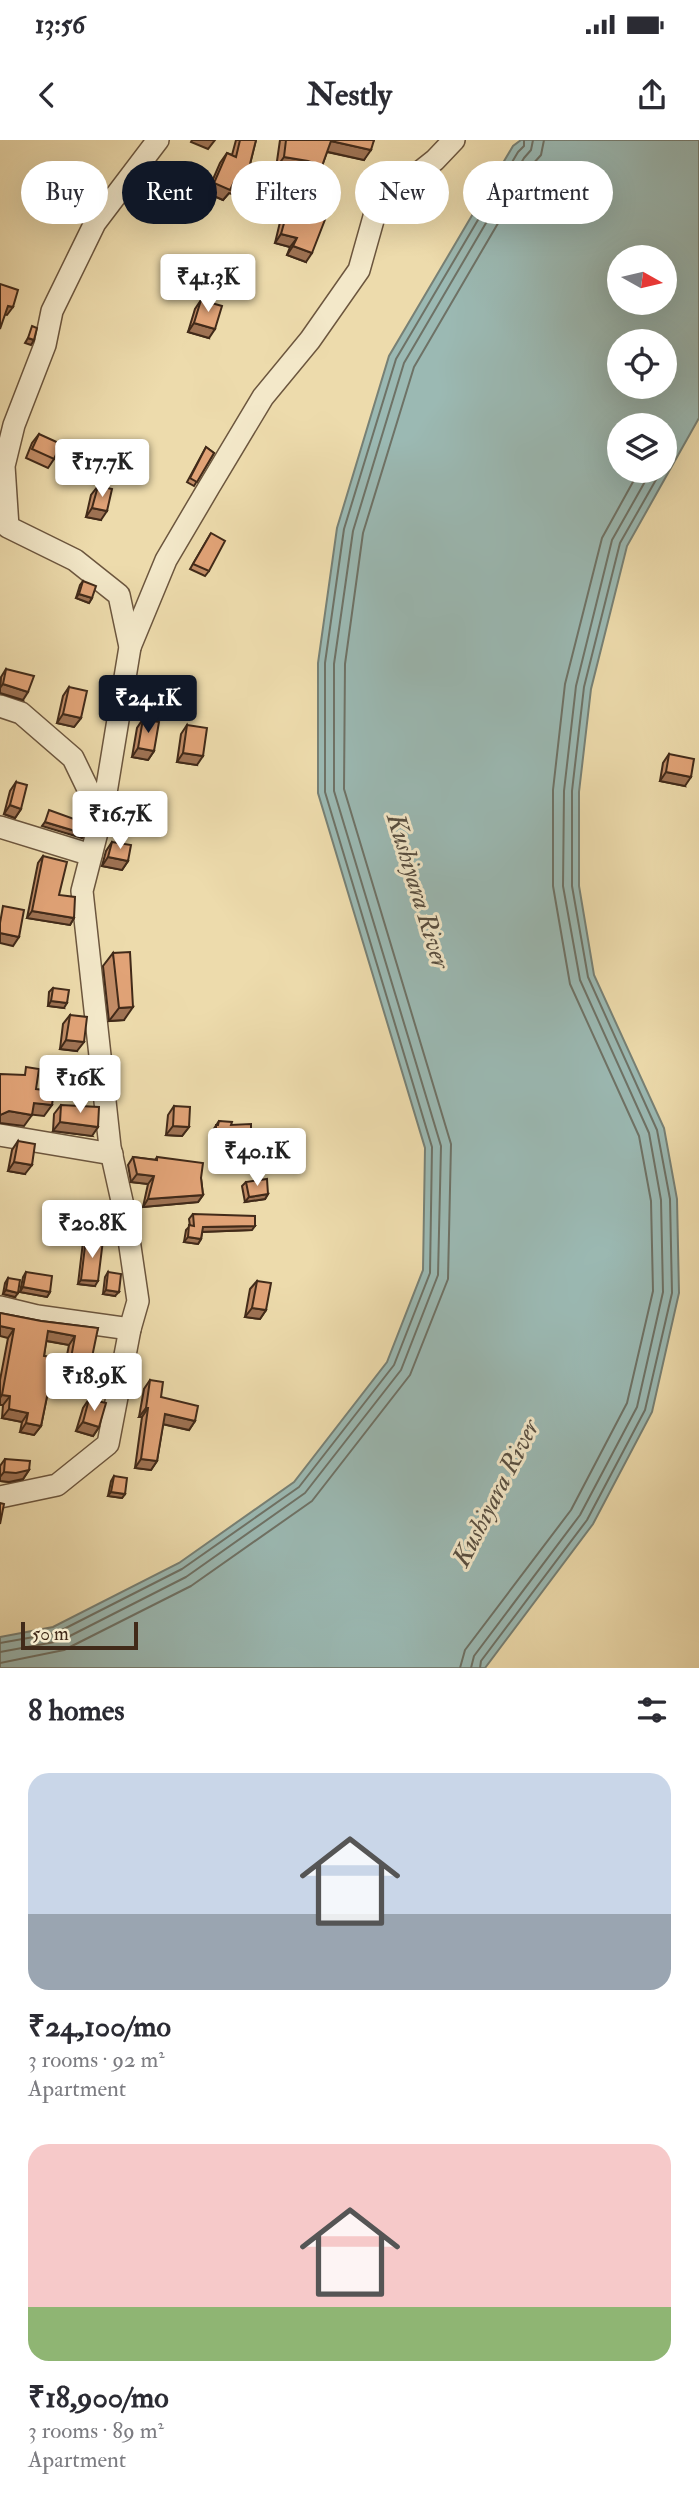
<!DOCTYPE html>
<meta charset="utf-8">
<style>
body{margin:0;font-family:"IM FELL Double Pica",serif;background:#f7f7f7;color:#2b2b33;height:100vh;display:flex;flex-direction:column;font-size:26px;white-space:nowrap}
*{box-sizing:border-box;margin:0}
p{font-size:23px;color:#7c7c81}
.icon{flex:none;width:38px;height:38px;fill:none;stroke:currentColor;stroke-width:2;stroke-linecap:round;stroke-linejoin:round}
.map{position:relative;height:1528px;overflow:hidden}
.side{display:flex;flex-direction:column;background:#fff;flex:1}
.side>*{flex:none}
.banner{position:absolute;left:21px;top:21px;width:658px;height:63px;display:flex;gap:14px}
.needle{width:46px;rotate:98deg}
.fabs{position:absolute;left:607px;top:105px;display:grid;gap:14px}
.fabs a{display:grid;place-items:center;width:70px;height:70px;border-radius:50%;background:#fff;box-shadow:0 7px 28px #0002;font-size:35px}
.scale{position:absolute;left:21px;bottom:18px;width:117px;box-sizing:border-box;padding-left:7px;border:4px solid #412a19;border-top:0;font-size:19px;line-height:24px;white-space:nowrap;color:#412a19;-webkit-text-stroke:5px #f3e8c9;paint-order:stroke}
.price{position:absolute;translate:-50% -60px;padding:0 16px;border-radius:7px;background:#fff;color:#222;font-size:23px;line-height:46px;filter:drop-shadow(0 2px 4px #0008)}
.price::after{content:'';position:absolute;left:50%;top:42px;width:21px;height:16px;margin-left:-10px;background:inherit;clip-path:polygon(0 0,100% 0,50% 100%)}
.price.selected{background:#111827;color:#fff}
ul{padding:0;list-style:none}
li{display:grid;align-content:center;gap:14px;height:371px;padding:0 28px}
li span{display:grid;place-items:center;height:217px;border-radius:21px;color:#555}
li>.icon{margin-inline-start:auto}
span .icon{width:126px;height:126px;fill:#fffc;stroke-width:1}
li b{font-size:30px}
h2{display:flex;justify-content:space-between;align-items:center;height:84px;padding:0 28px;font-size:30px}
.pill{padding:0 24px;border-radius:32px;background:#fff;box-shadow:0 7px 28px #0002;font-size:24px;line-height:63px}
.pill.selected{background:#111827;color:#fff}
.status{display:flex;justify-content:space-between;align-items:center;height:49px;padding:0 35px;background:#fff;direction:ltr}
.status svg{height:19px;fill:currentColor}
header{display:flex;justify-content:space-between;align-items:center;height:91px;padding:0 28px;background:#fff;font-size:32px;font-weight:800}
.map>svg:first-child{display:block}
.water{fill:#9bb9b3;stroke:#778075;stroke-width:2;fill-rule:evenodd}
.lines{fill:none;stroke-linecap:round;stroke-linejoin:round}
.shore{stroke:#6e7266;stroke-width:2}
.minor-casing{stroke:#6c563e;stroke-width:24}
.minor{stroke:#f3e8c9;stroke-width:21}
.wall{fill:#c28c66;stroke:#412a19;stroke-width:2;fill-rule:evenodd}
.shaded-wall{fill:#9e7253;stroke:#412a19;stroke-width:2}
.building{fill:#e1a377;stroke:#412a19;stroke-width:2}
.labels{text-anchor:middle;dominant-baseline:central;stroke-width:6;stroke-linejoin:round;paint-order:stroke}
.water-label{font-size:26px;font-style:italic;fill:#584e40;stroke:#f3e8c9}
</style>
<div class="status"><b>13:56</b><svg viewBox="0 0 49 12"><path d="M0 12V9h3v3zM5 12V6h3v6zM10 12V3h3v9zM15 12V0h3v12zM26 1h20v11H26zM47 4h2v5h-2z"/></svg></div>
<header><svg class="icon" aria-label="back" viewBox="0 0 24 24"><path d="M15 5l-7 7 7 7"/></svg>Nestly<svg class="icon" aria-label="share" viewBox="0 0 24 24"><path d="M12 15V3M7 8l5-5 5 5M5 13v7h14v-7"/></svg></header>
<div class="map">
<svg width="699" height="1528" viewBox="0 0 699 1528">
<rect width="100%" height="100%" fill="#eddbac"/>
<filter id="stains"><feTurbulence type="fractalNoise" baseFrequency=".00286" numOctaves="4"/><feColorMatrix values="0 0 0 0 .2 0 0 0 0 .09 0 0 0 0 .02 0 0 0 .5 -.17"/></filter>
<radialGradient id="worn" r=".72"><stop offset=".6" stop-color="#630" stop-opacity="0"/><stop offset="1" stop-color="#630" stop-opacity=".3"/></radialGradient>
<path class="water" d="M521,0H699V278L627,406L591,549L579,652V746L594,835L664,988L677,1059L679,1153L652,1272L593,1384L485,1528H0V1497L53,1487L179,1423L294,1342L387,1222L423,1130L425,1008L318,653V523L337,388L389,216L513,6ZM620,117H665V163H620ZM620,201H665V247H620ZM620,285H665V331H620Z"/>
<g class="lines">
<g class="shore">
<polyline points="0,1503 56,1493 182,1429 299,1347 394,1225 430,1133 432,1007 325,652 325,523 344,389 396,219 518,12 524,6 524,0"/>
<polyline points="0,1512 60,1501 186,1437 305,1353 401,1230 438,1135 441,1006 334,651 334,524 353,391 404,223 524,18 531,10 533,0"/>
<polyline points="0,1523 64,1510 191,1446 312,1361 410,1235 448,1139 451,1004 344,649 345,524 363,393 414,227 532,25 541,15 544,0"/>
<polyline points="460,1528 465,1510 571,1370 627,1263 653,1151 651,1061 639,996 570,844 553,746 553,650 565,544 602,398 639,331"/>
<polyline points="471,1528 474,1516 580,1375 637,1267 663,1152 661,1060 649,993 580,840 563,746 564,651 576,546 612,400 651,331"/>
<polyline points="480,1528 481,1521 587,1380 645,1270 672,1153 670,1059 657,990 588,837 572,746 572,651 584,547 620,403 661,331"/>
</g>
<g class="minor-casing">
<g id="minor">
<polyline points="130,507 166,420 209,347 263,257 310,200 359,130 377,66 435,20 454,0"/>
<polyline points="0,566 21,573 73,618 101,676"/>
<polyline points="0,687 91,715"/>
<polyline points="0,995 112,1014"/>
<polyline points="0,1167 37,1176 130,1189"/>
<polyline points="0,1357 57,1345 108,1304 130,1189 138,1161 126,1079 110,1007 82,751 104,665 130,507 119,455 75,420 8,387 4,326 14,285 45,205 52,171 95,83 158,0"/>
</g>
</g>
<use href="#minor" class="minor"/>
</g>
<g class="wall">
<polygon points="236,0 256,0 250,24 266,50 259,60 229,53 223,60 207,53 220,23 227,13 232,15"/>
<polygon points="280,0 374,0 364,20 327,12 322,26 315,36 301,31 276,28"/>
<polygon points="288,69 304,74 307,69 306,122 287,115 290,107 275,103 281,78"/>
<polygon points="201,160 209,198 188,192 195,169"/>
<polygon points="39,294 54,319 48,328 26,318 32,303"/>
<polygon points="206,307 214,313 194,346 187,342"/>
<polygon points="98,346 101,380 86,377 91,355"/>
<polygon points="211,393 209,431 205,436 190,429"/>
<polygon points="83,441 92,458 89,463 76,458 80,445"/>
<polygon points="6,529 23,560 0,553 1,537"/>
<polygon points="69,547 81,578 74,587 57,583 63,556"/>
<polygon points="143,579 154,611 148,620 132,617 137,588"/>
<polygon points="187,585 197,625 177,622 181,594"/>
<polygon points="669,614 685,646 660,641 663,623"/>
<polygon points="16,642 21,669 15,678 4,674 10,651"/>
<polygon points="112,702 128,721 122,730 102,726 106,711"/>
<polygon points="43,716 59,755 74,778 70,785 27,778 38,723"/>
<polygon points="113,813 124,880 109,881 103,826"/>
<polygon points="53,848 64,868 48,866 49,852"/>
<polygon points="70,875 77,911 60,909 63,884"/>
<polygon points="61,965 92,996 53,991 54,974"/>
<polygon points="174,966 189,987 182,996 166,995 168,975"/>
<polygon points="219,981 231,985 248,1001 213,998 213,990"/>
<polygon points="18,1001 25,1034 8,1031 12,1010"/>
<polygon points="133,1017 155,1020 157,1017 201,1038 203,1055 198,1062 143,1067 148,1044 131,1042 128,1025"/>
<polygon points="246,1042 268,1054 265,1059 245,1062 242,1046"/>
<polygon points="193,1074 252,1090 202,1092 201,1099 198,1104 184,1102 186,1090 190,1086 189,1079"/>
<polygon points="86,1098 95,1146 78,1144 83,1102"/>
<polygon points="26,1132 50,1152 47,1157 20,1152 23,1137"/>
<polygon points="108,1132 115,1156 103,1154 105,1137"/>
<polygon points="8,1138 15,1157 3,1154 5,1143"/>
<polygon points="257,1141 266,1170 260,1179 245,1177 250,1149"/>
<path d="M0,1173L41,1181L98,1188L85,1231L69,1228L60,1254L48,1251L41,1286L34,1295L20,1292L22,1282L2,1278L3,1265H0V1240L8,1198ZM46,1201L69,1205L66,1220L44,1216Z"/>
<polygon points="150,1240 161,1257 195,1281 189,1290 163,1284 157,1321 151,1330 135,1328 142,1277 139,1277 144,1249"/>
<polygon points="89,1259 99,1287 93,1296 76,1291 83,1268"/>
<polygon points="5,1319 29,1330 23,1339 9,1342 0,1341 0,1326"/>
<polygon points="114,1336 125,1354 122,1358 108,1356 111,1341"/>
</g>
<g class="shaded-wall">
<polygon points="192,0 215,0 208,9 191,2"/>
<polygon points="331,1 371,10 364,20 324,11"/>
<polygon points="284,17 308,21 322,26 315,36 301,31 276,28"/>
<polygon points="234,42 266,50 259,60 229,53 223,60 207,53 214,43"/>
<polygon points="281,94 297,98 290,107 275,103"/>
<polygon points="293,106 312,113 306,122 287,115"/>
<polygon points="8,166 13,167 7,175 2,174"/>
<polygon points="194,183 215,189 209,198 188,192"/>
<polygon points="28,198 34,200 31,205 25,203"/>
<polygon points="92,368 107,371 101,380 86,377"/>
<polygon points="79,454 92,458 89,463 76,458"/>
<polygon points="3,544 28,552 23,560 0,553 0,548"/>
<polygon points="63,574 81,578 74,587 57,583"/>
<polygon points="138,608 154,611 148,620 132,617"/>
<polygon points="183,613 203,616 197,625 177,622"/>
<polygon points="666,632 691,637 685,646 660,641"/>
<polygon points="10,665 21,669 15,678 4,674"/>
<polygon points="45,682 85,694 82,698 42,686"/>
<polygon points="108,717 128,721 122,730 102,726"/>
<polygon points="32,771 74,778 70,785 27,778"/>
<polygon points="0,793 19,797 13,806 0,803"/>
<polygon points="51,861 67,863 64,868 48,866"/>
<polygon points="133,867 124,880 109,881 119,868"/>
<polygon points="66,900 84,902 77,911 60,909"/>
<polygon points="34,963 52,965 44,976 26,974"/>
<polygon points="9,971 32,975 24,986 0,983 0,975"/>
<polygon points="60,982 98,987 92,996 53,991"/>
<polygon points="173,986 189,987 182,996 166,995"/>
<polygon points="216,994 251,996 248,1001 213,998"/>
<polygon points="14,1022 32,1025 25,1034 8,1031"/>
<polygon points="137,1034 154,1036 148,1044 131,1042"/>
<polygon points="268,1054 265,1059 245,1062 249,1057"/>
<polygon points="203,1055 198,1062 143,1067 148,1059"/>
<polygon points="255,1086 252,1090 199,1092 203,1087"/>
<polygon points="188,1097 201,1099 198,1104 184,1102"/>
<polygon points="81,1140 98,1141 95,1146 78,1144"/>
<polygon points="23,1147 50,1152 47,1157 20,1152"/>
<polygon points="6,1150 18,1153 15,1157 3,1154"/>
<polygon points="106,1150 119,1152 115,1156 103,1154"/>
<polygon points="252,1168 266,1170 260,1179 245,1177"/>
<polygon points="0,1186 14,1189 8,1198 0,1196"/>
<polygon points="48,1191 75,1196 69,1205 42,1200"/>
<polygon points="71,1218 91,1222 85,1231 64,1227"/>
<polygon points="50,1242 66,1245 60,1254 44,1251"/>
<polygon points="2,1255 10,1256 3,1265 0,1265 0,1258"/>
<polygon points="146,1268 148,1268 142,1277 139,1277"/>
<polygon points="9,1269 28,1273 22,1282 2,1278"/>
<polygon points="165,1274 195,1281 189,1290 158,1283"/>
<polygon points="83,1282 99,1287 93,1296 76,1291"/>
<polygon points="26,1283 41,1286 34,1295 20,1292"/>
<polygon points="141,1319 157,1321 151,1330 135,1328"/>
<polygon points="29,1330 23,1339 9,1342 0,1341 0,1337 4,1332"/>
<polygon points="111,1352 125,1354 122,1358 108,1356"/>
</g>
<g class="building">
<polygon points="240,0 256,0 250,24 271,29 266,50 234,42 230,50 214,43 227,13 236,17"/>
<polygon points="286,0 374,0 371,10 331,1 322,26 308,21 284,17"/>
<polygon points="288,69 305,75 307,69 326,77 312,113 293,106 297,98 281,94"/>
<polygon points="0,144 18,150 13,167 8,166 0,189"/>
<polygon points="201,160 222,166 215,189 194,183"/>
<polygon points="32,186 37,188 34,200 28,198"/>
<polygon points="39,294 61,304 54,319 32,309"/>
<polygon points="206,307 214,313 197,342 190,338"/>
<polygon points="98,346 112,349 107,371 92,368"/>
<polygon points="211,393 225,401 209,431 193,424"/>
<polygon points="83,441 96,446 92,458 79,454"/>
<polygon points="6,529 34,536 28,552 3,544"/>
<polygon points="69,547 87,551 81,578 63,574"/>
<polygon points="143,579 159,582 154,611 138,608"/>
<polygon points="187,585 207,588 203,616 183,613"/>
<polygon points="669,614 694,619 691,637 666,632"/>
<polygon points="16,642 27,645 21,669 10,665"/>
<polygon points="49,670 88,684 85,694 45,682"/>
<polygon points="112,702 131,705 128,721 108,717"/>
<polygon points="43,716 67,722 59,755 75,757 74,778 32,771"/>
<polygon points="3,766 24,770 19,797 0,793 0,783"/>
<polygon points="130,812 133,867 119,868 113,813"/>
<polygon points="53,848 69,850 67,863 51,861"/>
<polygon points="70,875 87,877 84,902 66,900"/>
<polygon points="26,927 39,929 36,949 54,951 52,965 34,963 32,975 9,971 0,975 0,934 25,935"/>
<polygon points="61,965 99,967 98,987 60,982"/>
<polygon points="174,966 190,967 189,987 173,986"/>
<polygon points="219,981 232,982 231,985 251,984 251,996 216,994 216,985 218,985"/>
<polygon points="18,1001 35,1004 32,1025 14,1022"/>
<polygon points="133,1017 157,1020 157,1017 203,1023 201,1038 203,1055 148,1059 154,1036 137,1034"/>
<polygon points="267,1039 268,1054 249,1057 246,1042"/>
<polygon points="193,1074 255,1076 255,1086 203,1087 201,1099 188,1097 189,1085 194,1086"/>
<polygon points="86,1098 103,1100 98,1141 81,1140"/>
<polygon points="26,1132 52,1136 50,1152 23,1147"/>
<polygon points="108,1132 121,1134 119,1152 106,1150"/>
<polygon points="8,1138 20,1140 18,1153 6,1150"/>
<polygon points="257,1141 271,1143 266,1170 252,1168"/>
<polygon points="0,1173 41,1181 98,1188 91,1222 71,1218 75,1196 48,1191 44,1216 70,1221 66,1245 50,1242 41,1286 26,1283 28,1273 9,1269 10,1256 2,1255 14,1189 0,1186"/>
<polygon points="150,1240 163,1242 161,1257 198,1266 195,1281 165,1274 157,1321 141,1319 148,1268 146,1268"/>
<polygon points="89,1259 106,1263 99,1287 83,1282"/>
<polygon points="5,1319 30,1321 29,1330 16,1333 4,1332"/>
<polygon points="114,1336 127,1338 125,1354 111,1352"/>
<polygon points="0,1363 4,1364 0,1384"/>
</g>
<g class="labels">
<g class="water-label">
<text transform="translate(418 751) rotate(73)">Kushiyara River</text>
<text transform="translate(496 1353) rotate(-63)">Kushiyara River</text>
</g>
</g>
<rect width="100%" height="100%" filter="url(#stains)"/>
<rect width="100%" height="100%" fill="url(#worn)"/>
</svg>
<div class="fabs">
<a><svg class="needle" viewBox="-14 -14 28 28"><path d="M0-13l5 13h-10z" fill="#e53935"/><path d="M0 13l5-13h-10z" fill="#7c7c81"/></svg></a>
<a><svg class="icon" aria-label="locate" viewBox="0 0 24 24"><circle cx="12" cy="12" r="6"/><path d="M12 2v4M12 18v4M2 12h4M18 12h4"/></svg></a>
<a><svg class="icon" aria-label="layers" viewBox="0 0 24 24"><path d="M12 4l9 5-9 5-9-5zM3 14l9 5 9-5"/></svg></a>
</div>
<div class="scale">50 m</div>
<b class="price" style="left:208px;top:174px">₹41.3K</b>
<b class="price" style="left:102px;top:359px">₹17.7K</b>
<b class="price selected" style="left:148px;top:595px">₹24.1K</b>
<b class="price" style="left:120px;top:711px">₹16.7K</b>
<b class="price" style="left:80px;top:975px">₹16K</b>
<b class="price" style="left:257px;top:1048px">₹40.1K</b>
<b class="price" style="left:92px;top:1120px">₹20.8K</b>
<b class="price" style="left:94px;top:1273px">₹18.9K</b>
<div class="banner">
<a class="pill">Buy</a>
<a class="pill selected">Rent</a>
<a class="pill">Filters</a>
<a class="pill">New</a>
<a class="pill">Apartment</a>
</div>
</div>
<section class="side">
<h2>8 homes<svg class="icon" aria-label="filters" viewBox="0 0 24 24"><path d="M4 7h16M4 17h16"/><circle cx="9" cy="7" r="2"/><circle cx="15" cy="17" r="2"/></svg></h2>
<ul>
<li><span style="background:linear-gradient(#c9d6e8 65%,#9aa5b1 0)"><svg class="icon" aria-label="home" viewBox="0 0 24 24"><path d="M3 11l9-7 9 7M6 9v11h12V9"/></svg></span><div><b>₹24,100/mo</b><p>3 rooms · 92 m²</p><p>Apartment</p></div></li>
<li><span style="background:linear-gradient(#f6c9c9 75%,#8fb573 0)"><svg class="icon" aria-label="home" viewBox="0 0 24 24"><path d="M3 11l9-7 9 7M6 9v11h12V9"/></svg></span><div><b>₹18,900/mo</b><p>3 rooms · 89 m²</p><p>Apartment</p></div></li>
</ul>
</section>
